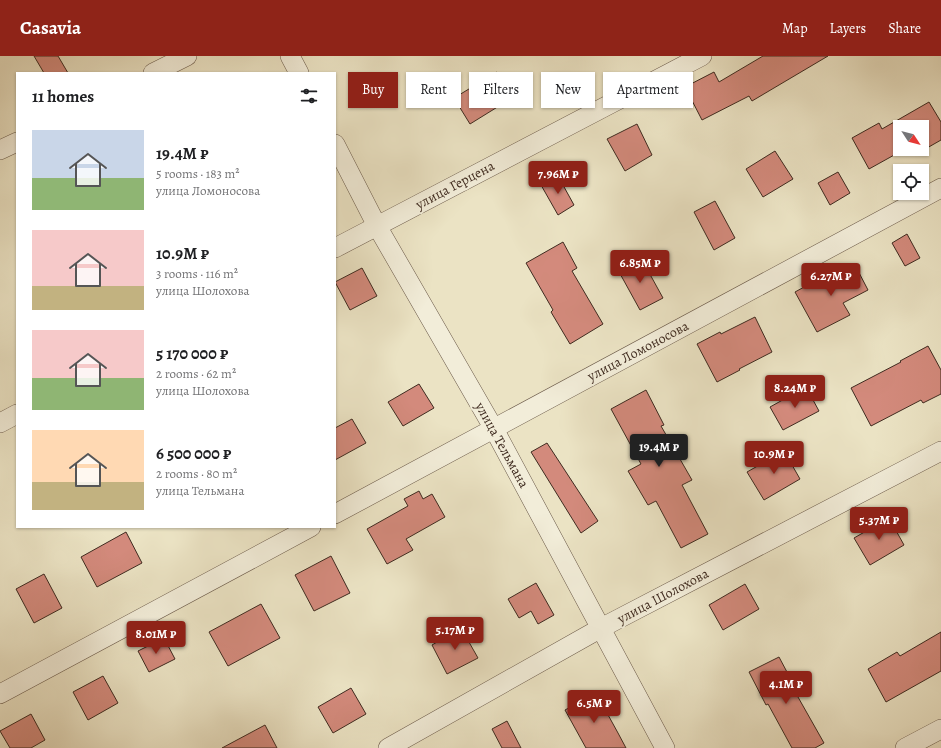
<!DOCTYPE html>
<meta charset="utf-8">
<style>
body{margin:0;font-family:Alegreya,serif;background:#f2f2f2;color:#202124;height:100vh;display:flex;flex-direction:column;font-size:15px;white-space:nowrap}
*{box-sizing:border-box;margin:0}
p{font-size:13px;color:#757577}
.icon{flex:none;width:22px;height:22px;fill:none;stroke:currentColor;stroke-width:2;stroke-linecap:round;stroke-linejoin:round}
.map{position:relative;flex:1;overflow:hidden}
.panel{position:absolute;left:16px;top:16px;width:320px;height:456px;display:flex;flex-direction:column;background:#fff;border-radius:0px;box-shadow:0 1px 3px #0004}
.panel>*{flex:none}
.guide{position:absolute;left:348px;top:16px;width:380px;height:36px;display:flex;gap:8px}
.needle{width:26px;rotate:126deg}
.buttons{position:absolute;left:893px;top:64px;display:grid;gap:8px}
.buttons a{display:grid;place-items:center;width:36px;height:36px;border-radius:0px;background:#fff;box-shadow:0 1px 3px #0004;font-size:20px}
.price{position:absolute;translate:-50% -34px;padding:0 9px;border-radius:4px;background:#8f2418;color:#fff;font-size:13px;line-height:26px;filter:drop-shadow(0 1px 2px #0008)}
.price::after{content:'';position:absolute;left:50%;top:24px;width:12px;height:9px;margin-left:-6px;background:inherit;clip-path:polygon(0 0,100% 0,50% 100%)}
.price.on{background:#222;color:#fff}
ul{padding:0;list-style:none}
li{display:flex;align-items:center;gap:12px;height:100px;padding:0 16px}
li span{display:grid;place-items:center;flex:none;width:112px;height:80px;border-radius:0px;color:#555}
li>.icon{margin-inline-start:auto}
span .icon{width:48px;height:48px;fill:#fffc;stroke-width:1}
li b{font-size:17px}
h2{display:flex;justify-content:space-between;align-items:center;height:48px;padding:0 16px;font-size:17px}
.pill{padding:0 14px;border-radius:0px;background:#fff;box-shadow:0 1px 3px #0004;font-size:14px;line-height:36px}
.pill.on{background:#8f2418;color:#fff}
header{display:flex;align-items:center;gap:24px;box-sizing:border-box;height:56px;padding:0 20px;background:#8f2418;color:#fff}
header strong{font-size:19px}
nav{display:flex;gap:22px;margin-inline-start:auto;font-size:14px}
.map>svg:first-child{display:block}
.building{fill:#d38a7c;stroke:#3f2b20}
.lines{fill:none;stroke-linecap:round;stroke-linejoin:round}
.minor-casing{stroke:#6a5949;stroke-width:20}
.minor{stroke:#f2edd9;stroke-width:19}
.labels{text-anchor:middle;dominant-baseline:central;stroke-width:4;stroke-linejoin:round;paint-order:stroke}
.street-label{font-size:14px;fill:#3f2b20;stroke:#f2edd9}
</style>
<header>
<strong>Casavia</strong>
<nav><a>Map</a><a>Layers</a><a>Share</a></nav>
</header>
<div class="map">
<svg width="941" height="692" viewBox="0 0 941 692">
<rect width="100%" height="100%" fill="#ebe3c4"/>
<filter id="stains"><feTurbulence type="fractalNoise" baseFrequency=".005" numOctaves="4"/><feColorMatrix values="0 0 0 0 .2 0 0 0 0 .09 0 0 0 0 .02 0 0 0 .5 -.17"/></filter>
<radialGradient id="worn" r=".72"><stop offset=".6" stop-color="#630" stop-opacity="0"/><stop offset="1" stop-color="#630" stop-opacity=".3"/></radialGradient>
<g class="building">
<polygon points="34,0 58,0 68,17 44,17"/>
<polygon points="763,0 828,0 752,45 749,40 702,64 685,31 714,16 719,26"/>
<polygon points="497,16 512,42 470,68 454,42"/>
<polygon points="929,46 941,66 941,84 920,96 918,93 922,93 922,71 900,71 900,93 905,93 869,113 852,82 879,67 882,73"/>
<polygon points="637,68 652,99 625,115 607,83"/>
<polygon points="775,95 793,123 763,141 746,113"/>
<polygon points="838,116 850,137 830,149 818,127"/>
<polygon points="558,120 574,149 558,159 541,129"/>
<polygon points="715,145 735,182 714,194 694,156"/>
<polygon points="907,178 920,202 905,210 892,187"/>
<polygon points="563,186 577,212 572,215 603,268 570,288 551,256 553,254 526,207"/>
<polygon points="641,202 663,242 640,254 618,214"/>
<polygon points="855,209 868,234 843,247 850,259 817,276 795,236 828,218 830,222"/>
<polygon points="362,212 377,240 350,254 335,226"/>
<polygon points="755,261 772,296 739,313 740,314 717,326 697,288 720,276 721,278"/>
<polygon points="928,290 941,314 941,338 923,347 921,344 871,370 851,332 901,306 900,305"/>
<polygon points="419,328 434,352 403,370 388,346"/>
<polygon points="806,331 819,355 783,374 770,351"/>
<polygon points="646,334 664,369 661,370 692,424 682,429 708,478 681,492 656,445 648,449 628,415 641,408 611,353"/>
<polygon points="352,363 366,387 335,404 335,372"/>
<polygon points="547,387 598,465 581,477 531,396"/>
<polygon points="784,395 800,423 764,444 747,416"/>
<polygon points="419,435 423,443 432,438 445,461 406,483 413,494 387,508 367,473 408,450 404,443"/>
<polygon points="889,462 904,489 870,509 854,482"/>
<polygon points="126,476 142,507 97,531 81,501"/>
<polygon points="331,500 350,537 314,555 295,519"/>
<polygon points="44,518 62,552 34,567 16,533"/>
<polygon points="536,527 554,559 538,568 531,555 519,562 508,543"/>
<polygon points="745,528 759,553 723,574 709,549"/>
<polygon points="261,548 280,582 228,610 209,576"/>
<polygon points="461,572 478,602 447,618 432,589"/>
<polygon points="941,576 941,615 886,646 868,613 897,596 900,600"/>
<polygon points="164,582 175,603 149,616 138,595"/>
<polygon points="779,601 796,633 794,634 824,687 815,692 792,692 768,648 766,649 749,616"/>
<polygon points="103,620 118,647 88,664 73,636"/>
<polygon points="351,632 366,658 333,677 318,651"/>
<polygon points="596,637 618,677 626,692 586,692 565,654"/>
<polygon points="31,658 45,684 31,692 10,692 0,675"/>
<polygon points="507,665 521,692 502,692 492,673"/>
<polygon points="265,669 277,692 222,692"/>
</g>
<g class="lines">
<g class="minor-casing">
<g id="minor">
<polyline points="290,0 299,17"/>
<polyline points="153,17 187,0"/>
<polyline points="335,88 377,170 494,373 665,692"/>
<polyline points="0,94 17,86"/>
<polyline points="335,192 702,0"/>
<polyline points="0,367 17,358"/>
<polyline points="335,458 941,132"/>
<polyline points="0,638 311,471"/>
<polyline points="388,692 601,572 941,395"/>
<polyline points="905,692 941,673"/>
</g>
</g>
<use href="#minor" class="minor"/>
</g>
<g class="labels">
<g class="street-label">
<text transform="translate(455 129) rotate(-28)">улица Герцена</text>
<text transform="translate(638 295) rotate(-28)">улица Ломоносова</text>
<text transform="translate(502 389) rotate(61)">улица Тельмана</text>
<text transform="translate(663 540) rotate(-28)">улица Шолохова</text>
</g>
</g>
<rect width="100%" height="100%" filter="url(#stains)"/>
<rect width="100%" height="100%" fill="url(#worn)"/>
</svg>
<div class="buttons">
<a><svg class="needle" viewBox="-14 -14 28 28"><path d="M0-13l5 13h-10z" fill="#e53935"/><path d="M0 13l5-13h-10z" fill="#757577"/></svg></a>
<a><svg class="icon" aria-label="locate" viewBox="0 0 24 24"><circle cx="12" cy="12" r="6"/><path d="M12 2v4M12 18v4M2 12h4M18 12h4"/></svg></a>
</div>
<b class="price" style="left:558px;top:139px">7.96M ₽</b>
<b class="price" style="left:640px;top:228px">6.85M ₽</b>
<b class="price" style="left:831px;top:241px">6.27M ₽</b>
<b class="price" style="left:795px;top:353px">8.24M ₽</b>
<b class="price on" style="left:659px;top:412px">19.4M ₽</b>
<b class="price" style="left:774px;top:419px">10.9M ₽</b>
<b class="price" style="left:879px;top:485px">5.37M ₽</b>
<b class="price" style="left:455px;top:595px">5.17M ₽</b>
<b class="price" style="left:156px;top:599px">8.01M ₽</b>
<b class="price" style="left:786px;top:649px">4.1M ₽</b>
<b class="price" style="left:594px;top:668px">6.5M ₽</b>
<div class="guide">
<a class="pill on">Buy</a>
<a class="pill">Rent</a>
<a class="pill">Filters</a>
<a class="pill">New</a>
<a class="pill">Apartment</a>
</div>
<section class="panel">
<h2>11 homes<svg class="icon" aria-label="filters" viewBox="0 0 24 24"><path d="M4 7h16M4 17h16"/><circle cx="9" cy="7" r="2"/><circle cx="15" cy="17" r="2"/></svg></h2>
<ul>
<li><span style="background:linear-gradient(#c9d6e8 60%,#8fb573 0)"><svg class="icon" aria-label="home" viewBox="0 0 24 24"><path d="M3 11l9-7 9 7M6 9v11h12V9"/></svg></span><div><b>19.4M ₽</b><p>5 rooms · 183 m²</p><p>улица Ломоносова</p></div></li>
<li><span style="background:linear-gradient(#f6c9c9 70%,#c2b280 0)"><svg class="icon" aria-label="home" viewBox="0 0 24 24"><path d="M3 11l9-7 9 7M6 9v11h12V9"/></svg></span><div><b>10.9M ₽</b><p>3 rooms · 116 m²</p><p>улица Шолохова</p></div></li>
<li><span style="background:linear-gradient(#f6c9c9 60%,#8fb573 0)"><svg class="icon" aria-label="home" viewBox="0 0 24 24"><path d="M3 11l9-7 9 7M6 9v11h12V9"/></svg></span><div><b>5 170 000 ₽</b><p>2 rooms · 62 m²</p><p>улица Шолохова</p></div></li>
<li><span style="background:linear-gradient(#ffd9b3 65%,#c2b280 0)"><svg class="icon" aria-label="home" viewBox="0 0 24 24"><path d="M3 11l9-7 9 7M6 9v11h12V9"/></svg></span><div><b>6 500 000 ₽</b><p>2 rooms · 80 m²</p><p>улица Тельмана</p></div></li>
</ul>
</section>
</div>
